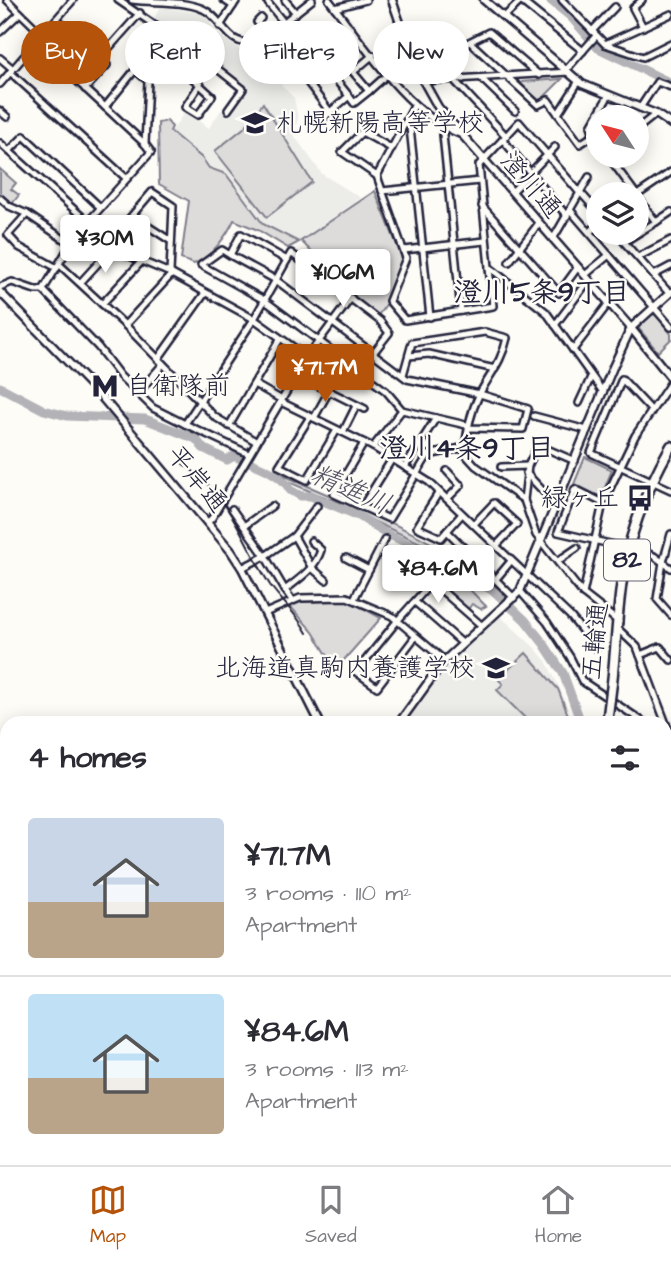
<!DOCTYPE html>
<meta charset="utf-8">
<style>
body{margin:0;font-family:"Architects Daughter","Klee One",sans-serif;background:#f7f7f7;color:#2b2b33;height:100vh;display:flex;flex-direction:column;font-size:26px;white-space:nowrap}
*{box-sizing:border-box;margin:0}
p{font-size:23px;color:#7c7c81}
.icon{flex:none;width:38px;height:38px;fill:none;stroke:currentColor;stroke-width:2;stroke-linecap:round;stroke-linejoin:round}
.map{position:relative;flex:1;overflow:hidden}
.panel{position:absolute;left:0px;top:716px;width:672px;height:450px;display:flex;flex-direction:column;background:#fff;border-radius:21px 21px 0 0;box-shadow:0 4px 18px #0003}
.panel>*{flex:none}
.guide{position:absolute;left:21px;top:21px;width:630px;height:63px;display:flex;gap:14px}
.needle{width:46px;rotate:306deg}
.tools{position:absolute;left:586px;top:105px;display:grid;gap:14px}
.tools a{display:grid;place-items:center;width:63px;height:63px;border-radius:50%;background:#fff;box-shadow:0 4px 18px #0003;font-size:35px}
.price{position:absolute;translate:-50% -60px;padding:0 16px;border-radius:7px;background:#fff;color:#222;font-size:23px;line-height:46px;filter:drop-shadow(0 2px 4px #0008)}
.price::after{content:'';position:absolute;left:50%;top:42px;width:21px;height:16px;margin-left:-10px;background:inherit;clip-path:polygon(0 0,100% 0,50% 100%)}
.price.on{background:#b45309;color:#fff}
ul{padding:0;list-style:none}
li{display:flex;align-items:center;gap:21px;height:175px;padding:0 28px}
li+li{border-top:2px solid #e1e1e2}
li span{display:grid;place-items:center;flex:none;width:196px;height:140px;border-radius:7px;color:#555}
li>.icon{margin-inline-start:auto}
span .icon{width:84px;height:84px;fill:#fffc;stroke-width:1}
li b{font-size:30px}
h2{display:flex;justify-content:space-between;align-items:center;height:84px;padding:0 28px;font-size:30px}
.pill{padding:0 24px;border-radius:32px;background:#fff;box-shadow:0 4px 18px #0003;font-size:24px;line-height:63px}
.pill.on{background:#b45309;color:#fff}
.dock{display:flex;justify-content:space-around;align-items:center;height:98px;border-top:2px solid #e1e1e2;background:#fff;font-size:19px;color:#7c7c81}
.dock a{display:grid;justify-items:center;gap:4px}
.dock .on{color:#b45309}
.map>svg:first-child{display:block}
.built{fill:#ecece9}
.green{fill:#dddcdb;stroke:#807f8b;stroke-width:2}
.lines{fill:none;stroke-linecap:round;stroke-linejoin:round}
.stream{stroke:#787885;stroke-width:2}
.river{stroke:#b2b2b7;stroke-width:9}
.minor-casing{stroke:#22223b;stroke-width:10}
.tertiary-casing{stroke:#22223b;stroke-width:11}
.primary-casing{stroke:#22223b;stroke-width:13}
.minor{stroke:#fdfcf7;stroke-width:5}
.tertiary{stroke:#fdfcf7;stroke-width:6}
.primary{stroke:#fdfcf7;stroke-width:8}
.rail{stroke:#22223b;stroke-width:2}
.primary-bridge-casing{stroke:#22223b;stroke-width:13;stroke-linecap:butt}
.primary-bridge{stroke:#fdfcf7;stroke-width:8}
.labels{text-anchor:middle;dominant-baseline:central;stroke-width:5;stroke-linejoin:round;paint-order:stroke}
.shield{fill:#fdfcf7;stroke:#646373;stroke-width:2}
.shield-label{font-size:24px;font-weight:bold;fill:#22223b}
.poi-label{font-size:26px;fill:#22223b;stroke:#fdfcf7;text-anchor:start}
.street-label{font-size:26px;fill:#22223b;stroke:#fdfcf7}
.neighbourhood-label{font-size:28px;font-weight:bold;fill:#22223b;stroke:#fdfcf7}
.water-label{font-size:28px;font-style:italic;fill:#545466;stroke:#fdfcf7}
</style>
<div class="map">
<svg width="671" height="1165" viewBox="0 0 671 1165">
<rect width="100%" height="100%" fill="#fdfcf7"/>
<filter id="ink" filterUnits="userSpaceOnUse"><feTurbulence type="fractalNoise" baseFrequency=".0143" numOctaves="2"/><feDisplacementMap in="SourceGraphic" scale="14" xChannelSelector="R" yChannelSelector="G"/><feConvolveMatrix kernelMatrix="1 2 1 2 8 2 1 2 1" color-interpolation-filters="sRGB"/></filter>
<g filter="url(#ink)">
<g class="built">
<polygon points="161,7 199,13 209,20 214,31 262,66 294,98 298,119 293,134 322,174 361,198 299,241 264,224 227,174 209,167 202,157 172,131 185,111 209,128 221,110 229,113 244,91 151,23"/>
<polygon points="500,616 535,648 546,661 560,689 573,723 421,723 409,720 408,718 445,665 489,622"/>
</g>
<g class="green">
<polygon points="562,79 539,102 521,84 522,82"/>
<polygon points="263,103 312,182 267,217 215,151 245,127"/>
<path d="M167,121L172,127L170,131L202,158L209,168L226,174L263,224L299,242L288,248L258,230L234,220C226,237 212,256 194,264L181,259L189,201L159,184L158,123Z"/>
<polygon points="0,169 16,183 11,189 19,195 11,205 0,195"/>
<polygon points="375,191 403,260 388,302 376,318 360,301 357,303 307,264 314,255 335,276 301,241"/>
<polygon points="652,314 656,315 671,334 671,339 658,352 639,329 640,325"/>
<polygon points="585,457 612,470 601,497 574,484"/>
<path d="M249,459C321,495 398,519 466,564L470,562L507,598L505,599L457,560L345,508L339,502L316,494L247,463Z"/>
<path d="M456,577C468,586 475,596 486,606L481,609L472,604L466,612L444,591Z"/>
<polygon points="348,600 381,618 336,669 313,632 290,606 301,602"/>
<polygon points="526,653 558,689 571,723 530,723 497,690 503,684 498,679"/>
<polygon points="665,810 671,814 671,1165 617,1165 610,1159 665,1158"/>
</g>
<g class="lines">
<g class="stream">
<polyline points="0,1148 7,1152"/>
<polyline points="19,1158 31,1165"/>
</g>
<g class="river">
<polyline points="550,0 571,17 598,48 671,83"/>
<path d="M0,387L44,410L67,416L145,419L196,439L203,448L227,460L234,456C253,464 281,472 290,490L301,496H311L359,516L385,533L445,561L496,593L525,620L544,644L563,673L581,723"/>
<polyline points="665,807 671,812"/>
</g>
<g class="minor-casing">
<g id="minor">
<polyline points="7,0 43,35"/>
<polyline points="118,0 210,63 243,89 228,110"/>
<path d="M132,0C155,3 181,0 203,9C225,19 227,51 260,41L312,0"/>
<polyline points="224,0 233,6"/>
<polyline points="285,0 296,13"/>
<path d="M329,0C364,45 407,114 462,135"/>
<polyline points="562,0 605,44 643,57 671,43"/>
<polyline points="642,0 633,8 643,27"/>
<polyline points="268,3 284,23"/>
<polyline points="335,8 366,0"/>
<polyline points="504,17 521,1 583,51"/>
<polyline points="261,18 257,22 268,35"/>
<polyline points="57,19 107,65 85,89"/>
<polyline points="288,20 349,96"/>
<polyline points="220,26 237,0"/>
<polyline points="592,31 615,7"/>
<polyline points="0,32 20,13"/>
<polyline points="267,37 279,52 290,59 330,112 349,96 354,103 369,91"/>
<polyline points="470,42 538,105 548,100 580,144 594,135 591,126 609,95"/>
<polyline points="36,43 145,144 151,152 77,234 43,290 98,347 120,376 153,408 185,424"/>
<polyline points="605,44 671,14"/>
<polyline points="156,45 212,96 198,115 185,107 200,84"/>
<polyline points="373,55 353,72 369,91 388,74"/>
<polyline points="0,58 13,69"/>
<polyline points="100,58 140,13"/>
<polyline points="135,70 148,81 145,144"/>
<polyline points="566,70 596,36"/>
<polyline points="10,72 126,178"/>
<polyline points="481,78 515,111"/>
<polyline points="463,79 439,57 489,32 539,75"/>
<polyline points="454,80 506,136 479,165 489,267 546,312 603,392"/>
<polyline points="423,81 569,72"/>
<polyline points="0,84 73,0"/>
<polyline points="414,106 377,176 406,258 389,301 405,320 493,306 489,268"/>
<polyline points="105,107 165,33"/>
<polyline points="640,108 657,82 671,87"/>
<polyline points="0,111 7,117"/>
<polyline points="558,114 579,81"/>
<polyline points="409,118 430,317"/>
<polyline points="321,121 330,112"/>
<polyline points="442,125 461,311"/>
<polyline points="637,129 656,114"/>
<polyline points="506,136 519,122 580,193"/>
<polyline points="503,140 567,216"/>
<polyline points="0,143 88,222"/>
<polyline points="9,151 24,136 100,207"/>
<polyline points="608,156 636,194"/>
<polyline points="377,176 342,152 362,132 391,148"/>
<polyline points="382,191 480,181"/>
<polyline points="512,192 555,147"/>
<polyline points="580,192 598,212"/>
<polyline points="637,195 671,172"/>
<polyline points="637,196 656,222 624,242 669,293"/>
<polyline points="0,198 9,206 27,214 71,244"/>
<polyline points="482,206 559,293 578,267"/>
<polyline points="570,210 671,327"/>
<polyline points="27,214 8,235 19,247 57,268"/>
<polyline points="132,216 171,241"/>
<polyline points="656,222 671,212"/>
<polyline points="590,232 598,224"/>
<polyline points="77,234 170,273 254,319 307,357 335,371 340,371 350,366"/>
<polyline points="553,239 589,177"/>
<polyline points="105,247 152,192 173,206 170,273"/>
<polyline points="404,250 485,241"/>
<polyline points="230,255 222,250 201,265 264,300 386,391 402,410 466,425 469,428 523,429 528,409 480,394 407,379 276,280 230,255 241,234 287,260"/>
<polyline points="638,257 671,240"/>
<polyline points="509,262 539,223"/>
<polyline points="60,265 125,325 215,417 257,442"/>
<polyline points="585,275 609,255"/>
<polyline points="654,275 671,266"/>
<polyline points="80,283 111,249"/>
<polyline points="0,287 12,282 35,290 43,290"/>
<polyline points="102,304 142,261"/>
<polyline points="125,325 172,274"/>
<polyline points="555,325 589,280"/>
<polyline points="573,350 609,303"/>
<polyline points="409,356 429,354 495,369"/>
<polyline points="158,359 205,293"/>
<polyline points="297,375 365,409"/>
<path d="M403,375L412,343L485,332L507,338C502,361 491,373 480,393C471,411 466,433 465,454L476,466L524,500"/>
<polyline points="254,384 282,400"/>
<polyline points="138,393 163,364"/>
<polyline points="281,402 373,447 429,482 570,616 596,648"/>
<polyline points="579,403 591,377"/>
<polyline points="651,410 622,379 591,453 671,490"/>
<polyline points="534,416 587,430"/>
<polyline points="310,417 279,466 307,480 337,430"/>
<polyline points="314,418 329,391"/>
<polyline points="229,426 280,339"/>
<polyline points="343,432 356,406"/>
<polyline points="364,443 334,494 389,519 428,455 466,447"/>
<polyline points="373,447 402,410"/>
<polyline points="249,454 185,424 254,319 291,253 380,321 389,333 359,371"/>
<polyline points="575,461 538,445 528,466 524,500 536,535 583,594 619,622"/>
<polyline points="405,467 436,418"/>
<polyline points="501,467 528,466"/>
<polyline points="447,471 460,485"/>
<polyline points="526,473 557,506"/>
<polyline points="439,492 417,527 441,538 447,531 514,598"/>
<polyline points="447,499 461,485"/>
<polyline points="603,503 575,489 558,532 641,551 654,556 671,568"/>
<polyline points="362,507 392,459"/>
<polyline points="232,509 265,556 285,590"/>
<polyline points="208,522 212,518 307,357 351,298"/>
<polyline points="474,524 494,503 517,524 496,546"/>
<polyline points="244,526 272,506"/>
<polyline points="447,531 462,514"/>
<polyline points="671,534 663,562 657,599 671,615"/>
<polyline points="294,536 317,506"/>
<polyline points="346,558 369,570"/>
<polyline points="558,561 577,548"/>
<polyline points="242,568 265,556 294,536 312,568 326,580"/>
<polyline points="424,575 432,582"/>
<polyline points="496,579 511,561"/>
<polyline points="520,591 547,622 570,657 582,681 645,723"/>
<polyline points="583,594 603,503 635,436 671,382"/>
<polyline points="354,599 385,539"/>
<path d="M292,600L285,590C300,578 315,569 321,550L311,541"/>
<polyline points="415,602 462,643"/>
<polyline points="265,613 300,598 347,597 392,616 444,660"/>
<polyline points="618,629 637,647 671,737"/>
<polyline points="415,637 377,687 356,672 398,620 432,582 481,625"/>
<polyline points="640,655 660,647 671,660"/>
<polyline points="665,761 671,764"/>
<polyline points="669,798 671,795"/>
<polyline points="0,1157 15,1165"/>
<polyline points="254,1158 266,1165"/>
<polyline points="427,1158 438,1165"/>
<polyline points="75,1165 79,1158"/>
<polyline points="113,1165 117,1158"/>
<polyline points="149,1165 153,1158"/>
<polyline points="185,1165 189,1159 199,1165"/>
<polyline points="220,1165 224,1158"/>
<polyline points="375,1165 380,1158"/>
<polyline points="467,1165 472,1158"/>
<polyline points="510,1165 514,1158"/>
</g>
</g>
<g class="tertiary-casing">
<g id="tertiary">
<polyline points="392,0 415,66 438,107 631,328 671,378"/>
<polyline points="484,0 582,84 656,114 671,124"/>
<polyline points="0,292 100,395 231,551 242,568 320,723"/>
<polyline points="399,723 443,662 520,591 613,367 631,328 671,292"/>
<polyline points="665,933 671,938"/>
<polyline points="578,1158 584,1165"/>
</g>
</g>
<g class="primary-casing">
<g id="primary">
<path d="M612,683C616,647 617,610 623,574C631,528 648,486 671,446"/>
<polyline points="335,1165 339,1158"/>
</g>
</g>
<use href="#minor" class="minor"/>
<use href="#tertiary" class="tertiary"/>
<use href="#primary" class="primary"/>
<path class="rail" d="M182,463C234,499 239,536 270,585C282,602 297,614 307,633"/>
<g class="primary-bridge-casing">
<polyline id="primary-bridge" points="607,723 612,683"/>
</g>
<use href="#primary-bridge" class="primary-bridge"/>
</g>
</g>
<defs>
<g id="school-bare" transform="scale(2.1)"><path d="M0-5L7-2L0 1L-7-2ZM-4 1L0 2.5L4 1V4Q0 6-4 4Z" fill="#22223b" stroke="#fdfcf7" stroke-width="2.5" paint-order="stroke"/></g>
<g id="metro-bare" transform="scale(2.1)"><path d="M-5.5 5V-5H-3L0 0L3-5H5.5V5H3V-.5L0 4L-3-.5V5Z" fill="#22223b" stroke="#fdfcf7" stroke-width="2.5" paint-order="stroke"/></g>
<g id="bus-bare" transform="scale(2.1)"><path d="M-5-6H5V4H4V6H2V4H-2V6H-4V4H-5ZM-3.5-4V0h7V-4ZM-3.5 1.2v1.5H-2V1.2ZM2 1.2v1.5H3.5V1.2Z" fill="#22223b" stroke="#fdfcf7" stroke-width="2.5" paint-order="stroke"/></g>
</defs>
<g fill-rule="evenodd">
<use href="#school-bare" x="255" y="123"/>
<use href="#metro-bare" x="105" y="386"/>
<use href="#bus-bare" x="640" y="498"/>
<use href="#school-bare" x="496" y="668"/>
</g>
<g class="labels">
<rect class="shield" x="604" y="539.5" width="46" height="41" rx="5"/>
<g class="shield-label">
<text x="627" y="560">82</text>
</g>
<g class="poi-label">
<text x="276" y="123">札幌新陽高等学校</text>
<text x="126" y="386">自衛隊前</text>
<text x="619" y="498" text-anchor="end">緑ヶ丘</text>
<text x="475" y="668" text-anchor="end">北海道真駒内養護学校</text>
</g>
<g class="street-label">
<text transform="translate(531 185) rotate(49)">澄川通</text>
<text transform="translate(197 479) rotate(50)">平岸通</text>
<text transform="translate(595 641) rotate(-84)">五輪通</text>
</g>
<g class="neighbourhood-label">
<text x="542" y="292">澄川5条9丁目</text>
<text x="467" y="448">澄川4条9丁目</text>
</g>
<g class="water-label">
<text transform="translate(351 490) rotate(24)">精進川</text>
</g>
</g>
</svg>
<div class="tools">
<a><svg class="needle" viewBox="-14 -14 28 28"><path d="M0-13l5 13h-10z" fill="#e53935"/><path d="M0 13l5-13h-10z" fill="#7c7c81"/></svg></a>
<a><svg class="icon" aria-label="layers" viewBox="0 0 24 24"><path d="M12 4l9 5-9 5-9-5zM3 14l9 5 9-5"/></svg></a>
</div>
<b class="price" style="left:105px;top:275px">¥30M</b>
<b class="price" style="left:343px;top:309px">¥106M</b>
<b class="price on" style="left:325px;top:404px">¥71.7M</b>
<b class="price" style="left:438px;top:605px">¥84.6M</b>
<div class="guide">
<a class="pill on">Buy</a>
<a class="pill">Rent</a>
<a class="pill">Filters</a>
<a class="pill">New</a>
</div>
<section class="panel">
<h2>4 homes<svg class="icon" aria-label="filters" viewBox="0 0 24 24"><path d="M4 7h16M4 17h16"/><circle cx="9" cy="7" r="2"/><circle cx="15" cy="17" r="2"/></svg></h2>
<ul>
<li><span style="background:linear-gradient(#c9d6e8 60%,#b9a48a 0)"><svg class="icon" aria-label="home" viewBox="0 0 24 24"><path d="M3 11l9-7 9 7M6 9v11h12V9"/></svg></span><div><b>¥71.7M</b><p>3 rooms · 110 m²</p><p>Apartment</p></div></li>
<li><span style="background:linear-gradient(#bfe0f5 60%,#b9a48a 0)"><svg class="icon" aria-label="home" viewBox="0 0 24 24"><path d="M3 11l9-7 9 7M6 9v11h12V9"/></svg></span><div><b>¥84.6M</b><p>3 rooms · 113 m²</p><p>Apartment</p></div></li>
</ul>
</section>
</div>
<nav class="dock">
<a class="on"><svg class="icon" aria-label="map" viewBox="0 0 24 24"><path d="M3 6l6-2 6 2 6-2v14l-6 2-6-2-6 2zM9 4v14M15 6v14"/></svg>Map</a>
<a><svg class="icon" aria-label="saved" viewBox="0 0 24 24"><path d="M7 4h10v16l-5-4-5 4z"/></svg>Saved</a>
<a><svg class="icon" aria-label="home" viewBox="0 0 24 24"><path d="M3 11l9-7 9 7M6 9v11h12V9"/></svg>Home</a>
</nav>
